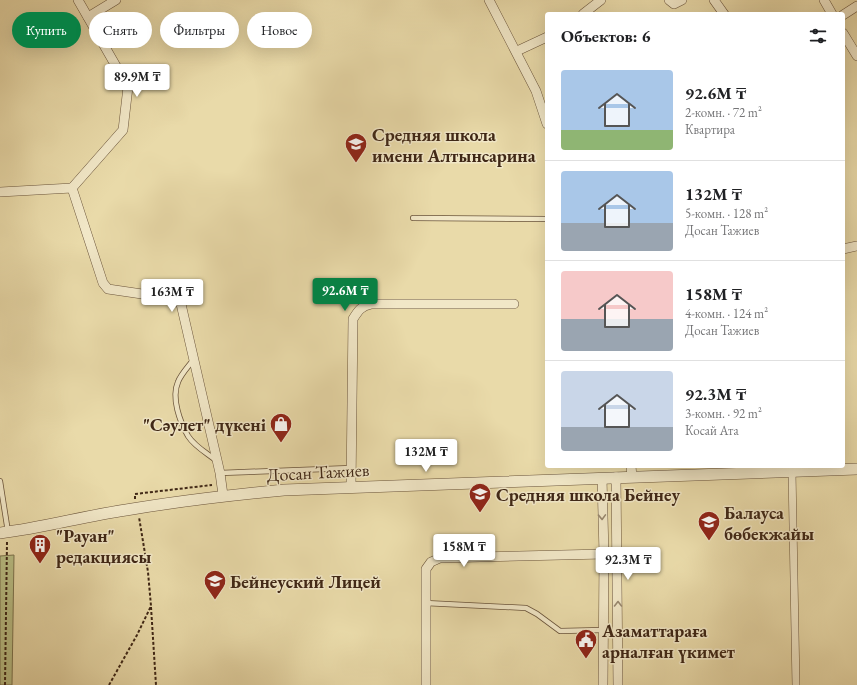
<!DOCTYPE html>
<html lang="ru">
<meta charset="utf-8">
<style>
body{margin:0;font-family:"EB Garamond",serif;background:#f6f6f6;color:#202124;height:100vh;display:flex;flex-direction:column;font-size:15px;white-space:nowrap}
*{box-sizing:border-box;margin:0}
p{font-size:13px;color:#757577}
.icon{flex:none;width:22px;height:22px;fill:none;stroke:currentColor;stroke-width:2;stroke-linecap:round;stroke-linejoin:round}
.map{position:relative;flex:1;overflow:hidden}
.side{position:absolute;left:545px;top:12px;width:300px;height:456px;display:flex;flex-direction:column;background:#fff;border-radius:4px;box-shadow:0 4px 16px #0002}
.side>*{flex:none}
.guide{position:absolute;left:12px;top:12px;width:380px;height:36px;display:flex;gap:8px}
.price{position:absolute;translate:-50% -34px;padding:0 9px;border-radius:4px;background:#fff;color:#222;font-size:13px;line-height:26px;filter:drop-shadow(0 1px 2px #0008)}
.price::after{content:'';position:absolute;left:50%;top:24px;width:12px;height:9px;margin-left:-6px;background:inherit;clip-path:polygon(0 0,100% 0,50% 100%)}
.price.current{background:#0b8043;color:#fff}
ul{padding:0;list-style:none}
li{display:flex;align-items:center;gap:12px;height:100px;padding:0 16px}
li+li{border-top:1px solid #e0e0e0}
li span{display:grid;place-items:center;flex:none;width:112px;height:80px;border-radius:4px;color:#555}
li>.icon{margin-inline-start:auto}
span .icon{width:48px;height:48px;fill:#fffc;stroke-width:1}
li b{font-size:17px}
h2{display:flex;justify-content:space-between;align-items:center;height:48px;padding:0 16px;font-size:17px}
.tag{padding:0 14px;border-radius:18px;background:#fff;box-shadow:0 4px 16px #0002;font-size:14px;line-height:36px}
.tag.current{background:#0b8043;color:#fff}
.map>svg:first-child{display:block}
.green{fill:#b9bf86;stroke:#7c734e}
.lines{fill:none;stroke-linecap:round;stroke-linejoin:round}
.service-casing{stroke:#6a543b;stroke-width:6}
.pedestrian-casing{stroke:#6a543b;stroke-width:8}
.minor-casing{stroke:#6a543b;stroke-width:10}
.tertiary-casing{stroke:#6a543b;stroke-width:12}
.path{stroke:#3f2716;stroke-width:2;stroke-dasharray:3 2;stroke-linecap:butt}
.service{stroke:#f1e7c7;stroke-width:4.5}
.pedestrian{stroke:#f1e7c7;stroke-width:7}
.minor{stroke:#f1e7c7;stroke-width:9}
.tertiary{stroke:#f1e7c7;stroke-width:11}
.oneway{stroke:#98876e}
.labels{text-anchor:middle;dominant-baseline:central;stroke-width:3;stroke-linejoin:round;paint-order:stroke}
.poi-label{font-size:18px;font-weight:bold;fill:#3f2716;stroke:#f1e7c7;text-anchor:start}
.street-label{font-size:18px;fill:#3f2716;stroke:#f1e7c7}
</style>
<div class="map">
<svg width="857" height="685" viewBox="0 0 857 685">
<rect width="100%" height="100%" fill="#e9daa9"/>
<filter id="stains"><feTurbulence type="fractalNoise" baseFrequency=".005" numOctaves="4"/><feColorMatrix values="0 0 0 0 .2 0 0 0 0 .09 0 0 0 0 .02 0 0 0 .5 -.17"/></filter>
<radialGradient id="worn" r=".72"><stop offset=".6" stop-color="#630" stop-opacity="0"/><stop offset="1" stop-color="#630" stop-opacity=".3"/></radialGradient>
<polygon class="green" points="14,555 12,685 0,685 0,556"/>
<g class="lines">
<g class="service-casing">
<g id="service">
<polyline points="413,218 547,219"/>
<path d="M194,359C188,367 181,374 178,382C171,398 180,422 188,436C195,447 207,453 217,461"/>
<polyline points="220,473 351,468"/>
<polyline points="0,481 8,532"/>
<polyline points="425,603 526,608 537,614 560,631 603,630"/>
</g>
</g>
<g class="pedestrian-casing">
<polyline id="pedestrian" points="792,472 796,685"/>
</g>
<g class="minor-casing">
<g id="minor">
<polyline points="489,0 536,91 547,124"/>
<polyline points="669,0 674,4 682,0"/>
<polyline points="714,0 724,14"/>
<polyline points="824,0 832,14"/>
<polyline points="583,14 601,0"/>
<polyline points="843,15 857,6"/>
<polyline points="88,17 116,0"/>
<polyline points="843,33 857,56"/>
<polyline points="517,51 547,37"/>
<polyline points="72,188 103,283 108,289 176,299 181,304 220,473 223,495"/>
<polyline points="72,188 123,130 128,87 78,0"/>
<polyline points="0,192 72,188"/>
<polyline points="843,249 857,246"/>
<polyline points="631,466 632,477"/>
<polyline points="616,477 618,685"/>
<polyline points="602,478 604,554 603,685"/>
<path d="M351,487L353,319C358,311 361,306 371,304H514"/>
<polyline points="426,685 426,569 431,562 440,558 604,554"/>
</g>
</g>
<g class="tertiary-casing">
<path id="tertiary" d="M0,533C43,528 84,516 126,510C179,501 231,495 284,490L857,469"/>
</g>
<g class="path">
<polyline points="135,499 135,494 212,485"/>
<polyline points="151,607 156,685"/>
<polyline points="5,685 7,542"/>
<polyline points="109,685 137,635 151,606 148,572 139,517"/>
</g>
<use href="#service" class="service"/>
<use href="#pedestrian" class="pedestrian"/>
<use href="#minor" class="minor"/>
<use href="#tertiary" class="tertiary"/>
</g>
<defs><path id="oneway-chevron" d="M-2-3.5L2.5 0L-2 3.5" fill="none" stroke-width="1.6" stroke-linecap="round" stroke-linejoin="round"/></defs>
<g class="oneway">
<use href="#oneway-chevron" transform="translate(602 517) rotate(88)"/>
<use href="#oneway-chevron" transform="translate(618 604) rotate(-90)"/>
</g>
<defs>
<g id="school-pin" transform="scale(1.15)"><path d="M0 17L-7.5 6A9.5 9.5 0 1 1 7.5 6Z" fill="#8f2418" stroke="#f1e7c7"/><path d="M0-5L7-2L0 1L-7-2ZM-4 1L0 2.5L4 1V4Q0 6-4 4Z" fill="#fff"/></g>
<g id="shop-pin" transform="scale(1.15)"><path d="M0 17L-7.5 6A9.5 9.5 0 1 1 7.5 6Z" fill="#8f2418" stroke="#f1e7c7"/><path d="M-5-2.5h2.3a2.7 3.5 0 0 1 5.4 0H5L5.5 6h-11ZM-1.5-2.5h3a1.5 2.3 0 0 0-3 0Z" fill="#fff"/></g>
<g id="building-pin" transform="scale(1.15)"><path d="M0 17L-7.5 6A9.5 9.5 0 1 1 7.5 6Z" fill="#8f2418" stroke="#f1e7c7"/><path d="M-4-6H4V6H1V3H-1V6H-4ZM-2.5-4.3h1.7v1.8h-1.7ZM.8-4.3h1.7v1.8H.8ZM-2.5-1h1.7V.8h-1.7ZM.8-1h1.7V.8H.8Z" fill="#fff"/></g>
<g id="civic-pin" transform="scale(1.15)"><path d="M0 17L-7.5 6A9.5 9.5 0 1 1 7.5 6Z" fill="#8f2418" stroke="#f1e7c7"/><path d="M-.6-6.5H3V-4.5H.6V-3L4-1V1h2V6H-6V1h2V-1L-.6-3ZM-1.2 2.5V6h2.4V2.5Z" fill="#fff"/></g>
</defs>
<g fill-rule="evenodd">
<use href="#school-pin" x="356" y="144"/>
<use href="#shop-pin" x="281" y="424"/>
<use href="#school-pin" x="480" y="494"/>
<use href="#school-pin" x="709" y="522"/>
<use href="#building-pin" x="40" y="545"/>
<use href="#school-pin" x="215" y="581"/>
<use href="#civic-pin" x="586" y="640"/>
</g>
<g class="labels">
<g class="poi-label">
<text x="372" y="134">Средняя школа<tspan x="372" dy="21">имени Алтынсарина</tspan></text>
<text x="266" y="424" text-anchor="end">"Сәулет" дүкені</text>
<text x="496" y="494">Средняя школа Бейнеу</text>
<text x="724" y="512">Балауса<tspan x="724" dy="21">бөбекжайы</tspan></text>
<text x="56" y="535">"Рауан"<tspan x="56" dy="21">редакциясы</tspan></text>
<text x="230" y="581">Бейнеуский Лицей</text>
<text x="602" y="630">Азаматтараға<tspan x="602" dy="21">арналған үкимет</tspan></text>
</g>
<g class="street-label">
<text transform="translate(318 472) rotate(-3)">Досан Тажиев</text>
</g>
</g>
<rect width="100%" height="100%" filter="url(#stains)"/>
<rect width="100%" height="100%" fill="url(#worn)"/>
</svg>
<b class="price" style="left:137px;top:98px">89.9M ₸</b>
<b class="price current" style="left:345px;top:312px">92.6M ₸</b>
<b class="price" style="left:172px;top:313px">163M ₸</b>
<b class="price" style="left:426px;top:473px">132M ₸</b>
<b class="price" style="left:464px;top:568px">158M ₸</b>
<b class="price" style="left:628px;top:581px">92.3M ₸</b>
<div class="guide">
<a class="tag current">Купить</a>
<a class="tag">Снять</a>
<a class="tag">Фильтры</a>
<a class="tag">Новое</a>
</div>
<section class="side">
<h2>Объектов: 6<svg class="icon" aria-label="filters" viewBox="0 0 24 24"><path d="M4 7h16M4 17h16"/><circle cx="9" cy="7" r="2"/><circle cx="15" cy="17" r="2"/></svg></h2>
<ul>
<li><span style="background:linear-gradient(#a9c7e8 75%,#8fb573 0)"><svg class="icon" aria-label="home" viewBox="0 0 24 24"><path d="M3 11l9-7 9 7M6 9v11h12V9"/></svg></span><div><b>92.6M ₸</b><p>2-комн. · 72 m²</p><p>Квартира</p></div></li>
<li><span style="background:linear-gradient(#a9c7e8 65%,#9aa5b1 0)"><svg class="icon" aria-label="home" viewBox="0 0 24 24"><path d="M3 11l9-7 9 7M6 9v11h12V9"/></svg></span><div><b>132M ₸</b><p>5-комн. · 128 m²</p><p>Досан Тажиев</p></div></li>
<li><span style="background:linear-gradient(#f6c9c9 60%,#9aa5b1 0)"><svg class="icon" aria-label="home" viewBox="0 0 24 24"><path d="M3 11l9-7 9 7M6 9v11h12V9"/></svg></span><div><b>158M ₸</b><p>4-комн. · 124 m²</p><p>Досан Тажиев</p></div></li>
<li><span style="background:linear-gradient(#c9d6e8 70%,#9aa5b1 0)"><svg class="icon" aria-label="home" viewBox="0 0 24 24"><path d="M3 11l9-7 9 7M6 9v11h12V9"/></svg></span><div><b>92.3M ₸</b><p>3-комн. · 92 m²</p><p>Косай Ата</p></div></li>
</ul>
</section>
</div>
